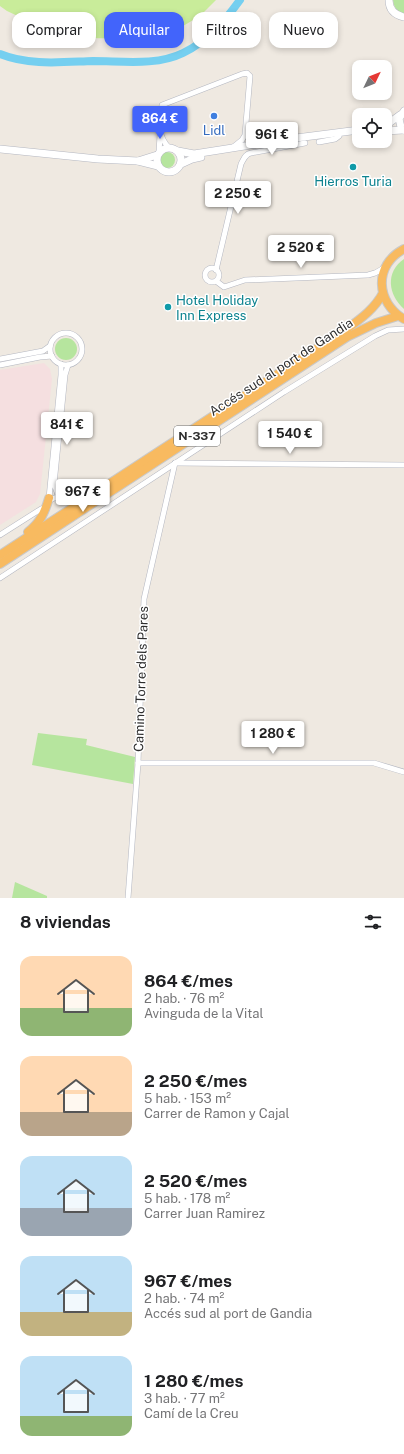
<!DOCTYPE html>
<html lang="es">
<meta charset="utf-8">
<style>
body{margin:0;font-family:"Public Sans",sans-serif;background:#f2f2f2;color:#202124;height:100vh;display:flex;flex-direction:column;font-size:15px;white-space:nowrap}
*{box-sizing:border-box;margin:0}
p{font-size:13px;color:#757577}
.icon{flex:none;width:22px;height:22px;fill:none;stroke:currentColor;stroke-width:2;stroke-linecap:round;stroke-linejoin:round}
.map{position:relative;height:898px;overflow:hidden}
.side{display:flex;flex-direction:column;background:#fff;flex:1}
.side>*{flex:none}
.hud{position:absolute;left:12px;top:12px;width:380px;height:36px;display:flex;gap:8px}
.needle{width:26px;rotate:47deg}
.tools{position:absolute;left:352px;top:60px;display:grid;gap:8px}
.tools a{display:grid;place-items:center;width:40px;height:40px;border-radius:8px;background:#fff;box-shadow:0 2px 6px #0003;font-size:20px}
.price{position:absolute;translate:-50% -34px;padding:0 9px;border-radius:4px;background:#fff;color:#222;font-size:13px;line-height:26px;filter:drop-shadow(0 1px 2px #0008)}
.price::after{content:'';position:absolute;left:50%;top:24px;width:12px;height:9px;margin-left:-6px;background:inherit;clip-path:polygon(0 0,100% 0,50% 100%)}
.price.selected{background:#4264fb;color:#fff}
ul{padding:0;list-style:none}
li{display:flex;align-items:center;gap:12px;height:100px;padding:0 20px}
li span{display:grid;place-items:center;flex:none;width:112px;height:80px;border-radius:12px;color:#555}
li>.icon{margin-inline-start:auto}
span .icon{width:48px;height:48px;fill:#fffc;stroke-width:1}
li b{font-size:17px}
h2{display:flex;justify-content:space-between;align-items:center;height:48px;padding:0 20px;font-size:17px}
.chip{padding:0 14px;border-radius:12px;background:#fff;box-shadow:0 2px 6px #0003;font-size:14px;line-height:36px}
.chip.selected{background:#4264fb;color:#fff}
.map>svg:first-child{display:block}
.medical{fill:#f5dfe0}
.green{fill:#b6e59e}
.pitch{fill:#c9ec9a}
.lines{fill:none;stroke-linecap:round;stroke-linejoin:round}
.river{stroke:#75cff0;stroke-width:8}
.minor-casing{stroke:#b4b7c1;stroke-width:6}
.secondary-casing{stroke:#b4b7c1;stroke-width:8}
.trunk-casing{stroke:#c9c9c9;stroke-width:10}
.minor{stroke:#fff;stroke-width:5}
.secondary{stroke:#fff;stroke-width:7}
.trunk{stroke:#f8ba60;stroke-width:8}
.shop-dot{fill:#3f7fe0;stroke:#fff;stroke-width:1.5}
.culture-dot{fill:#0f9aa8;stroke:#fff;stroke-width:1.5}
.labels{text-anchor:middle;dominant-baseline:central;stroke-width:3;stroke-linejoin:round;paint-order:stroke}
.shield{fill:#fff;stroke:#6d6d6d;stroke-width:1}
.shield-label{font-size:12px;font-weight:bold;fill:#2e2e2e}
.shop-label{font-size:13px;fill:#366cbe;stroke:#fff}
.culture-label{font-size:13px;fill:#0d838f;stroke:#fff}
.street-label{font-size:13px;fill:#2e2e2e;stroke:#fff}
</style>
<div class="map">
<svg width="404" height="898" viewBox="0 0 404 898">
<rect width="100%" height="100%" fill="#efe9e1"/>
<polygon class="medical" points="44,363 50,369 52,379 40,494 36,502 0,525 0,370"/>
<g class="green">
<path d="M393,0H404V14C397,11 394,8 393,0Z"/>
<circle cx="167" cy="160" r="8"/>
<path d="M404,259V309C388,295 385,272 404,259Z"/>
<circle cx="66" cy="349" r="11"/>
<polygon points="38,733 87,739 86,745 135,757 133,784 32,765"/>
<polygon points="15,882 47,896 47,898 12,898"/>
</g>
<polygon class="pitch" points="0,0 216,0 200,16 183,26 170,32 148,39 85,38 69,40 7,11 0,6"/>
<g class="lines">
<path class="river" d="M0,54C29,66 63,62 93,61C122,61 157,66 183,53C208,41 224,22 240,0"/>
<g class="minor-casing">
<g id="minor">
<polyline points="319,142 335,139 339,136"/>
<path d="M169,148C156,134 160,122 162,105L242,74L247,73L250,76L245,135L242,140L232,148"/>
<polyline points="159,153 160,135"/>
<circle cx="212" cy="275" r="7"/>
<path d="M216,270L241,164C244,159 245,154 251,153L305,143"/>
<polyline points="216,281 224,287 245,280 368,275 375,273 384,268"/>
<circle cx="66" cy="349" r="16"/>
<polyline points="0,359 43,351 50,346"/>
<polyline points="61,364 61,375 49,498 52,499 57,497 58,495 54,484 65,375 68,365"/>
<polyline points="0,365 40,357 52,356"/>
<polyline points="175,463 404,465"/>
<polyline points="0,535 41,509"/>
<polyline points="0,578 284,392 375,336 388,330 404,329"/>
<polyline points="138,763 374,763 404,772"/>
<polyline points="128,898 138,763 144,599 175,463"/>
</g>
</g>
<g class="secondary-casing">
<g id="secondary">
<path d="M389,0C389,10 395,15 404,17"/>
<polyline points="404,111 399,119 401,127 404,130"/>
<polyline points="385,126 400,115"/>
<polyline points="385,131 403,130"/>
<circle cx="169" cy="160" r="12"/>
<polyline points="0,149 98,159 138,161 158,166"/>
<polyline points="178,151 194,154 296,138 359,130"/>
<polyline points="138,161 157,155"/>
<polyline points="181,164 192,159 201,157"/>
</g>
</g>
<g class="trunk-casing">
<g id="trunk">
<path d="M404,249C373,265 376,303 404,319"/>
<path d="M28,532C40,523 45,512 49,498"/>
<path d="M0,555L348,328C362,318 375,308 383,293"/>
<polyline points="0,564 347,337 376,323 398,316"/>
</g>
</g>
<use href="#minor" class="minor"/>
<use href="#secondary" class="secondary"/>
<use href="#trunk" class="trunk"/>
</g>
<circle class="shop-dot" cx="214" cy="116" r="4"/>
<g class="culture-dot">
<circle cx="353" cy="167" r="4"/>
<circle cx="168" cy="307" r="4"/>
</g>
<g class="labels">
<rect class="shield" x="174" y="426" width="46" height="20" rx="3"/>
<g class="shield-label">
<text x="197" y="436">N-337</text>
</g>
<g class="shop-label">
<text x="214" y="130">Lidl</text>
</g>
<g class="culture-label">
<text x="353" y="181">Hierros Turia</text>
<text x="176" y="300" text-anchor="start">Hotel Holiday<tspan x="176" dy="15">Inn Express</tspan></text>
</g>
<g class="street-label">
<text transform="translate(281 367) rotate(-33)">Accés sud al port de Gandia</text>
<text transform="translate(141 679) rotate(-88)">Camino Torre dels Pares</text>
</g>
</g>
</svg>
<div class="tools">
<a><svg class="needle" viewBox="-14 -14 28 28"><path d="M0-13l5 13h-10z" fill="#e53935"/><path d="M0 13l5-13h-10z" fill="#757577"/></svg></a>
<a><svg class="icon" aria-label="locate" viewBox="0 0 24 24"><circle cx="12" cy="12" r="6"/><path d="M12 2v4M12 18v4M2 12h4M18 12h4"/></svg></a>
</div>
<b class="price selected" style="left:160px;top:140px">864 €</b>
<b class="price" style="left:272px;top:156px">961 €</b>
<b class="price" style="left:238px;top:215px">2 250 €</b>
<b class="price" style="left:301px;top:269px">2 520 €</b>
<b class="price" style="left:67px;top:446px">841 €</b>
<b class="price" style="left:290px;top:455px">1 540 €</b>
<b class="price" style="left:83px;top:513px">967 €</b>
<b class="price" style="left:273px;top:755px">1 280 €</b>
<div class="hud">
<a class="chip">Comprar</a>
<a class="chip selected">Alquilar</a>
<a class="chip">Filtros</a>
<a class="chip">Nuevo</a>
</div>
</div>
<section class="side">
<h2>8 viviendas<svg class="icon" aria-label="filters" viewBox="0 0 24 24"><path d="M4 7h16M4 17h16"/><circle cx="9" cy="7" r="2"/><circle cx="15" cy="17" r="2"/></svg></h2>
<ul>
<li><span style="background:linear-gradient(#ffd9b3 65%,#8fb573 0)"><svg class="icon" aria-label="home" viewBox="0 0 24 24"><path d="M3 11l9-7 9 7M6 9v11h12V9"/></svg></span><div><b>864 €/mes</b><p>2 hab. · 76 m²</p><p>Avinguda de la Vital</p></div></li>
<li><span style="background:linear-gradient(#ffd9b3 70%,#b9a48a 0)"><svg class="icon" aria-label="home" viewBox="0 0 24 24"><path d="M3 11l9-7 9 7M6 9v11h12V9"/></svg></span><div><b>2 250 €/mes</b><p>5 hab. · 153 m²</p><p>Carrer de Ramon y Cajal</p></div></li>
<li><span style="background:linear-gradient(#bfe0f5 65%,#9aa5b1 0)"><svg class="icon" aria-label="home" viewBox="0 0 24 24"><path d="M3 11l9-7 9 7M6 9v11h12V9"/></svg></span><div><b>2 520 €/mes</b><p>5 hab. · 178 m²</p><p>Carrer Juan Ramirez</p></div></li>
<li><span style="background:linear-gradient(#bfe0f5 70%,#c2b280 0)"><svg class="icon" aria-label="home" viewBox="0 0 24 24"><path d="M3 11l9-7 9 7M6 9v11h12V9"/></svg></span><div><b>967 €/mes</b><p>2 hab. · 74 m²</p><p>Accés sud al port de Gandia</p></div></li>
<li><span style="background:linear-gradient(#bfe0f5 75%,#8fb573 0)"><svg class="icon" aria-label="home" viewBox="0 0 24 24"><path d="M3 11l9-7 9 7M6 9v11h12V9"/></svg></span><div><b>1 280 €/mes</b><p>3 hab. · 77 m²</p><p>Camí de la Creu</p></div></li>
</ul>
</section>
